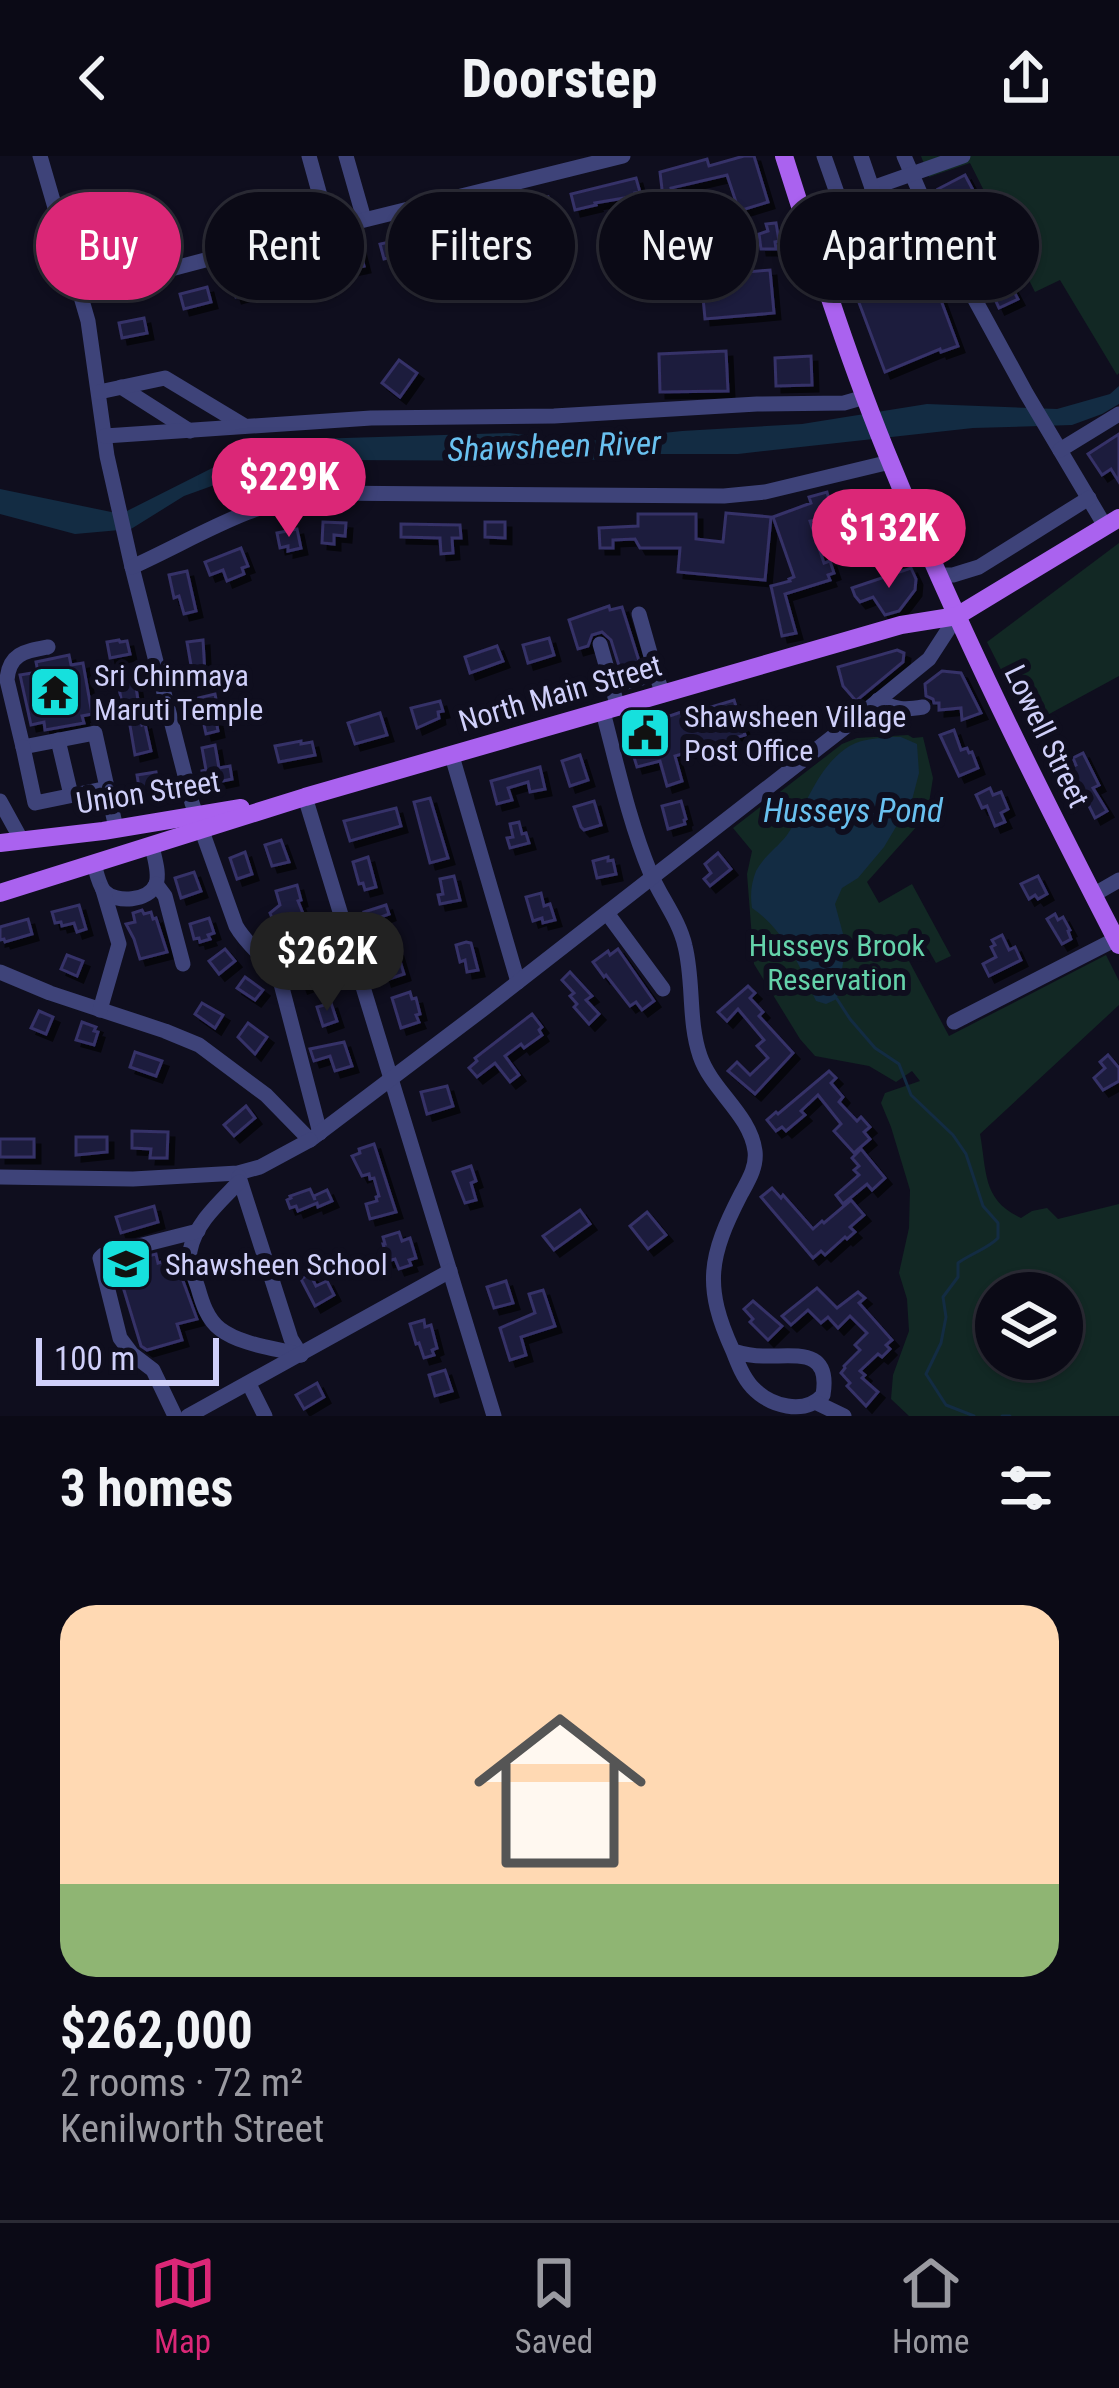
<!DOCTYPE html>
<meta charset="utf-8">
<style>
body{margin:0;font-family:"Roboto Condensed",sans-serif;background:#191823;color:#f1f3f6;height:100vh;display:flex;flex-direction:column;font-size:45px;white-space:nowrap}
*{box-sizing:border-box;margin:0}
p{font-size:39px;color:#9a9aa1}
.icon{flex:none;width:66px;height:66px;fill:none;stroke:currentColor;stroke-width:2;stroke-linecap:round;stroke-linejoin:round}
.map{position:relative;height:1260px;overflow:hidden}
.sheet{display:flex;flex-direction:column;background:#0b0a16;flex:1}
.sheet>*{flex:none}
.guide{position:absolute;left:36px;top:36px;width:1047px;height:108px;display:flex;gap:24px}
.tools{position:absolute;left:975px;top:1116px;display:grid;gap:24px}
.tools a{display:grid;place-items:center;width:108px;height:108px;border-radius:50%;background:#0b0a16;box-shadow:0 3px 9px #0004,0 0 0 3px #2b2b35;font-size:60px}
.scale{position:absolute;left:36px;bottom:30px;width:183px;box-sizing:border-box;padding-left:12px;border:6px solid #d0d0fa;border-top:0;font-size:33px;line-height:42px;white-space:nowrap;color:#d0d0fa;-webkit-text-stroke:9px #0f0e1e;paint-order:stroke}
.price{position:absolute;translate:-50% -102px;padding:0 27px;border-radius:42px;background:#db2777;color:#fff;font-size:39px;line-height:78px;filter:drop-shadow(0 3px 6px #0008)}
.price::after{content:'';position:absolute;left:50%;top:72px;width:36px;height:27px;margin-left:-18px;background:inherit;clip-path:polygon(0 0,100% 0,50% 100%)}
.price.current{background:#222;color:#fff}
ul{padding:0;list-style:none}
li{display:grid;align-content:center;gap:24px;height:636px;padding:0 60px}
li span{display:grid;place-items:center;height:372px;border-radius:36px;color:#555}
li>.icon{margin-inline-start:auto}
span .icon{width:216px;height:216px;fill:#fffc;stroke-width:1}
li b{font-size:51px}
h2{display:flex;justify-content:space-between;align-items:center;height:144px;padding:0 60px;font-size:51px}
.chip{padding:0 42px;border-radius:54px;background:#0b0a16;box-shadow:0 3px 9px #0004,0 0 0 3px #2b2b35;font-size:42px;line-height:108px}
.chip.current{background:#db2777;color:#fff}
header{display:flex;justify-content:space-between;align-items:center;height:156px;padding:0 60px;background:#0b0a16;font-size:54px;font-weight:700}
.dock{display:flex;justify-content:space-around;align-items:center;height:168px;border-top:3px solid #2b2b35;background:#0b0a16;font-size:33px;color:#9a9aa1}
.dock a{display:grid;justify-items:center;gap:6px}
.dock .current{color:#db2777}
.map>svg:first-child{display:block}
.green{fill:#122824;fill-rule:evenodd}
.water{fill:#132c43}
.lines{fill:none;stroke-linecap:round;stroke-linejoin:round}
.stream{stroke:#132c43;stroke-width:3}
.building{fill:#1f1c3d;stroke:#353167;stroke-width:3;filter:url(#shadow)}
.minor{stroke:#3e4379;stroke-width:15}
.major{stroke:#aa62ef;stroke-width:18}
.labels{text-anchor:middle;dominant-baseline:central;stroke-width:12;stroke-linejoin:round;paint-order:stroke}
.poi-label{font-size:30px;fill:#d0d0fa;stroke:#0f0e1e;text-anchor:start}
.street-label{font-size:30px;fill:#d0d0fa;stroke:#0f0e1e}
.park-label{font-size:30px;fill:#64d2aa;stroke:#0f0e1e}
.water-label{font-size:33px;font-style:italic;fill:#69c1f0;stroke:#0f0e1e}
</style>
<header><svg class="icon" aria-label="back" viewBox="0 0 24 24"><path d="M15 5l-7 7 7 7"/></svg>Doorstep<svg class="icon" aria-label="share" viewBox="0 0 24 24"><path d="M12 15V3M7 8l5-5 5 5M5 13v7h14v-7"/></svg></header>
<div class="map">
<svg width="1119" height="1260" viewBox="0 0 1119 1260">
<defs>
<filter id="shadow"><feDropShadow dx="6" dy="6" stdDeviation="0" flood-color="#0009"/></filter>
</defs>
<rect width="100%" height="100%" fill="#0f0e1e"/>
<g class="green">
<polygon points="921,0 1119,0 1119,217 1117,219 1060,124 1035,136 970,7 929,21"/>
<polygon points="1119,387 1119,520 1029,569 987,486"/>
<path d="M908,579L913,582L923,581L933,622L927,659L867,726L879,747L912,728L951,800L936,807L928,793L909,805L949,880L1106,799L1119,825V849L980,978C987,1016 982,1044 1021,1062L1032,1055L1047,1052L1058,1063L1119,1048V1260H909L891,1243L893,1219L909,1175L907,1143L899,1117L909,1072L910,1034L891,971L881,947L885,937L920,925L912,915L896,926L869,910L815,900L800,883L754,808L747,718L752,695L733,672L842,588L857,582ZM996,1137H1062V1203H996Z"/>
</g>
<g class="water">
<polygon points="1119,230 1119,248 1102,258 1072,269 973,272 738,298 658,298 578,305 334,304 259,313 184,340 131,373 75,378 0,358 0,333 121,358 246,295 312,283 509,277 579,286 682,275 802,268 927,248 1057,253 1110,238"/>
<path d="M890,581H901L917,588L919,617L912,644L884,691L858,722L842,732L835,748L846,789L837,843L826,848L816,845C800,810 784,774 752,752C750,739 751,728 756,715C764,700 777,692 787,679C807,650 815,615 845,593C858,583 874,583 890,581Z"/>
</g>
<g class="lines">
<g class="stream">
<path d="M837,843L850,863L875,892L899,908L911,939L953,979L966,998L983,1050L998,1067V1082C989,1092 970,1098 958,1107V1121L943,1141L946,1161L941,1187L926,1218L946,1249L974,1260"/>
<polyline points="1002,1260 1010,1260"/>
</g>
</g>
<g class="building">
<polygon points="744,0 754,0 768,46 739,55 727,19 671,32 673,40 663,42 660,16 707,3 709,10"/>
<polygon points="965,19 974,36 961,43 976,74 964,80 938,33"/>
<polygon points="636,22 640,36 635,37 636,40 595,47 596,49 575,54 571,38"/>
<polygon points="548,41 555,70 542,73 538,56 519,61 521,87 502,92 499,78 506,76 502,57"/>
<polygon points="477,65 482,90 471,93 469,83 459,85 456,70"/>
<polygon points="776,67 779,85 775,86 776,93 761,93 759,78 768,75 766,68"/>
<polygon points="883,73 892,95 919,85 958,190 941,196 940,193 885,216 846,112 878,100 870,78"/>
<polygon points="434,76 437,90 384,103 380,88"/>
<polygon points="359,91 364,110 346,114 342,96"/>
<polygon points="987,95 996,113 984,119 975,101"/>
<polygon points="322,102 329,134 313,138 306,106"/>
<polygon points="286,111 290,127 272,132 269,116"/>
<polygon points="770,114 774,157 705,163 701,120"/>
<polygon points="249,120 253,136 236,141 231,125"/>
<polygon points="1011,130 1018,143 999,152 993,139"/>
<polygon points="207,131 211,146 184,153 180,138"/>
<polygon points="144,162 147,177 122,182 119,167"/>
<polygon points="726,195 728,235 660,236 659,198"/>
<polygon points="811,200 812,229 776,230 775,202"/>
<polygon points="399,204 417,217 400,241 382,227"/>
<polygon points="1119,278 1119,326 1111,313 1102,319 1088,298"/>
<polygon points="827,336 833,360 810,365 824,407 830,405 834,417 828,419 830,424 785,438 796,477 782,480 771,430 790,425 789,423 794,421 773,361 811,347 809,341"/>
<polygon points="726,357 771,361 765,424 678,416 680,392 640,392 635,383 613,384 613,392 600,392 599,372 638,370 638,358 696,358 696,383 723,386"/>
<polygon points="881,360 887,374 841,394 836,382"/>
<polygon points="323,366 346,367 345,380 334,379 334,388 322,387"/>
<polygon points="485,366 505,366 505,382 485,381"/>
<polygon points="401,368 460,369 461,382 452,382 453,397 441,398 440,382 401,381"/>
<polygon points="297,373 301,392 288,395 288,390 280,392 277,377"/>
<polygon points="241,392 248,410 242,412 244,418 227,425 223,414 210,419 205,406"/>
<polygon points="911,412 916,423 915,434 899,455 885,459 873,441 860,446 855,440 852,432"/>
<polygon points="187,415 196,455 184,458 179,440 174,442 169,419"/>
<polygon points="609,450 610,454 622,451 640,508 620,513 611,484 602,476 592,479 588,490 578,493 569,464"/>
<polygon points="549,482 554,499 528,507 523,489"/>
<polygon points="119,484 120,486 127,485 130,498 110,502 107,486"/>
<polygon points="203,484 205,519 193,521 187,486"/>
<polygon points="497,490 503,505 470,517 465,501"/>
<polygon points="897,494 904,497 903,506 856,545 843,530 838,511"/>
<polygon points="69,499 71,509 83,507 92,558 82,560 84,567 45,574 44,566 31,569 20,519 38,516 36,506"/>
<polygon points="942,515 961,517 981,557 962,564 961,552 939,554 939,547 934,547 933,543 926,540 925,528"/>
<polygon points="134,519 142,569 145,568 151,595 135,599 127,552 123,553 117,522"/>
<polygon points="215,538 220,563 216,564 218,575 206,578 198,542"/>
<polygon points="734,544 745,579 675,600 682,625 667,630 660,605 637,611 626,575 687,554 688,558"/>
<polygon points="440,545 443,555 438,556 439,562 417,572 411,552"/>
<polygon points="380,557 387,579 355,588 348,567"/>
<polygon points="954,574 961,594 967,592 969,597 972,596 978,612 959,620 940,579"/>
<polygon points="301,585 301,588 312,586 315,599 279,606 275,590"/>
<polygon points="215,589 219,612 230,610 232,623 204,629 202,615 206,614 202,592"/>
<polygon points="1083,597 1099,629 1093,632 1107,655 1095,662 1070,612 1076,609 1073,602"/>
<polygon points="580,599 588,624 570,630 562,605"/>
<polygon points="540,611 545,633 530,636 528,626 508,632 512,644 497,648 491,625"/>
<polygon points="156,616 159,634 140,637 137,619"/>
<polygon points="990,632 993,639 1001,636 1008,653 1001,657 1005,666 995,670 987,650 982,652 976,639"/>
<polygon points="430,642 448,702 430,707 414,646"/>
<polygon points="594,645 601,669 584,674 581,671 574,651"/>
<polygon points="681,645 686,663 684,664 685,668 668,673 662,650"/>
<polygon points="396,652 401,670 350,685 344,665"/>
<polygon points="519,666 522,678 526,677 529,687 510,692 507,682 513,681 510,668"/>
<polygon points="281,684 289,706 272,710 265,689"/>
<polygon points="245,696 252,718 237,723 230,702"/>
<polygon points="718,697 731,713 710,730 704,723 711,717 705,708"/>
<polygon points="368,701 376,731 365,734 363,727 359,728 353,706"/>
<polygon points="608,701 608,705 613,704 616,718 597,722 593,705"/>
<polygon points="194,716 201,735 181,742 175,722"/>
<polygon points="454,720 460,744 440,748 438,739 443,738 440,723"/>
<polygon points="1038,720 1047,738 1038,743 1035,739 1029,743 1021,728"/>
<polygon points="297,729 301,744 298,745 313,782 288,790 284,776 274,779 283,767 276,772 270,757 280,749 276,735"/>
<polygon points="541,737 544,750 550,748 555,764 543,767 542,762 533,765 526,741"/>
<polygon points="79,749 86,773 77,776 74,767 62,770 61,766 55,767 52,756"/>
<polygon points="386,749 389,758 381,761 386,774 372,779 364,756"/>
<polygon points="142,754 144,758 151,756 153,763 156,762 167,796 140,803 134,783 126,768 135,766 133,757"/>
<polygon points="1055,758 1058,764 1063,761 1070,774 1068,775 1071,783 1062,788 1047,763"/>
<polygon points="209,762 214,777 208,779 210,783 200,786 199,782 194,783 190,768"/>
<polygon points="28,763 32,778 5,786 4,783 0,784 0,771"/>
<polygon points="1002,779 1009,794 1015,791 1021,804 989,820 983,808 996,801 991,791 995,789 992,784"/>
<polygon points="466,786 471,787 478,814 467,816 465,804 460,806 456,789"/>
<polygon points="225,793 235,805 219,818 209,805"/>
<polygon points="618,793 654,845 642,854 636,846 630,850 606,819 604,821 593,806 608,795 610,799"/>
<polygon points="397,795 404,818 386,824 379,801"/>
<polygon points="67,799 83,805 77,820 61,813"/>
<polygon points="317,802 323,817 311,821 313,827 302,831 294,810"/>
<polygon points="570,816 592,840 586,844 599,858 589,868 574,851 577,848 570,840 574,837 562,824"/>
<polygon points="245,821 263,834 255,844 237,832"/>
<polygon points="748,830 755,837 750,842 763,856 759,860 793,897 755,938 728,915 737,906 750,919 768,902 757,890 764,884 738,853 727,865 718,856"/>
<polygon points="410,836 412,843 416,842 420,858 416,859 419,866 401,872 392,842"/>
<polygon points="202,847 223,859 215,872 195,858"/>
<polygon points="331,847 337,865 323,870 317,851"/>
<polygon points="39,855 53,861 46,878 31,872"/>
<polygon points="532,858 542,871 539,874 542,879 524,892 521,888 505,900 519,919 510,926 495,907 477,921 469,912 477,905 475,902"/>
<polygon points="82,866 96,871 94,875 98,876 94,889 76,884"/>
<polygon points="248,867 267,881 255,898 238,881"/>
<polygon points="344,886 352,910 335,915 330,900 314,905 310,893"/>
<polygon points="135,896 162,905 156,920 130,911"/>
<polygon points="1108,899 1119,912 1119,925 1103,934 1094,922 1105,912 1100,906"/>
<polygon points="829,915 836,922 831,927 843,941 839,946 857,965 861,961 870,971 864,976 870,983 854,997 834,975 841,968 818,939 801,955 805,959 786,975 782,971 776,975 767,964 776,956 778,958"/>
<polygon points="447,930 453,950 427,958 421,936"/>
<polygon points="246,950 255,962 234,980 224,969"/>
<polygon points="132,975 168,976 167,1002 150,1002 151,993 132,992"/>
<polygon points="76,981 107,981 107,996 76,999"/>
<rect x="0" y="983" width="34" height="18"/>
<polygon points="374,988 396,1056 370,1063 366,1048 377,1045 376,1041 379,1040 374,1022 370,1023 369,1018 362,1020 352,1000 360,997 359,993"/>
<polygon points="861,993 885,1022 872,1034 867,1028 843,1048 836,1039 859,1019 854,1014 859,1010 852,1002"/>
<polygon points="471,1010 476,1025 471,1027 476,1044 465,1047 453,1016"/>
<polygon points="772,1032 781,1042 783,1039 813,1073 822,1065 824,1067 851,1044 864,1059 850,1071 855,1076 847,1083 845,1081 825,1099 821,1095 813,1102 761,1041"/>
<polygon points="310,1033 315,1044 314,1040 327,1034 332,1045 318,1051 317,1047 298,1055 296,1050 290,1052 287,1044 291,1042 290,1040"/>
<polygon points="154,1050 158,1066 121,1077 116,1061"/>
<polygon points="580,1054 590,1068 554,1094 543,1080"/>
<polygon points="647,1056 666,1079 648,1093 630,1070"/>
<polygon points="399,1076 402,1085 410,1082 416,1102 409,1104 411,1109 399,1113 395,1103 388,1105 383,1088 385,1088 383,1081"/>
<polygon points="156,1098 158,1107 178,1101 182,1122 197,1163 177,1168 182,1184 147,1194 141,1190 116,1108"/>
<polygon points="310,1118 316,1130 327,1125 334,1139 315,1150 301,1123"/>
<polygon points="506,1125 513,1147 494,1152 487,1131"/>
<polygon points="817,1132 837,1152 858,1136 865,1142 859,1147 892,1184 886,1189 890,1193 882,1201 878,1198 860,1215 865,1219 862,1222 878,1236 866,1250 847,1230 850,1227 841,1217 845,1212 844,1210 860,1194 855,1189 867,1177 850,1160 838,1172 828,1161 821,1167 808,1154 791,1169 782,1160"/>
<polygon points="543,1134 555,1170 521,1181 526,1199 510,1204 500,1172 535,1157 529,1138"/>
<polygon points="753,1145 782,1170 768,1184 750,1166 753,1163 744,1153"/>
<polygon points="424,1164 425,1171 431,1169 437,1192 432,1194 434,1199 424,1202 419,1187 416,1188 410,1168"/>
<polygon points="445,1214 452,1235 435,1240 429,1219"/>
<polygon points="317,1227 324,1241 304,1253 296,1239"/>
</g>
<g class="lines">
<g class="minor">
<path d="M40,0L88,165L107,300L132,411L192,647L236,770C248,791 268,803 280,824L320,977"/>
<polyline points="309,0 329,72"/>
<polyline points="346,0 364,63"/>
<polyline points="904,0 933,67 1026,237 1105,370"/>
<polyline points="872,32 963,0"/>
<polyline points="850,72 882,61 861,0"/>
<polyline points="816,99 854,85 824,0"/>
<polyline points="80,137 247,93 623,0"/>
<polyline points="121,231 190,275"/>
<polyline points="99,236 165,222 243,269"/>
<polyline points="105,280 371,262 554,260 757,248 844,247 865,241"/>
<polyline points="1060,294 1119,258"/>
<path d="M132,411C196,382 250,346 321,337L724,340L765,336L890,306"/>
<polyline points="938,419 953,419 979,411 1089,342"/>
<polyline points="639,458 656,518"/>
<polyline points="600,488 612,530"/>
<path d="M48,491C26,495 9,497 7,524L23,591L95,577L116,672"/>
<path d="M878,544C895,554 905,554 923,551"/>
<polyline points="618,552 612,530 656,518 663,539"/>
<path d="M603,556C617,609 629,665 650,716C660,741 679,763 685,790C694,826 688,865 700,900C712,935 750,958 755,995C757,1011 748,1025 741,1038C709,1100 703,1130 733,1195C743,1198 753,1200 763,1200C795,1201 831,1191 823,1239C804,1260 770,1250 752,1231C743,1221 738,1208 733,1195"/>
<polyline points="58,584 71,639"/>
<polyline points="23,591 35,647 108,632"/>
<polyline points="452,600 518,826"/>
<polyline points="305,641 494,1260"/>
<polyline points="0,645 22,685"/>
<path d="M94,708C96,715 99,729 104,735C116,748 149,745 156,728C160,717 154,701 152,690"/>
<polyline points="156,728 165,740 183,808"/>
<polyline points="1093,739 1119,724"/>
<polyline points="607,757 663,833"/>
<polyline points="0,816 50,837 165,875 199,889 266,939 310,984 482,854 853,565 929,503 957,460"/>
<polyline points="100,854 119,788 103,734"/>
<polyline points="954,866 1116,783"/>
<polyline points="0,1021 133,1023 238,1017 260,1011 310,984"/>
<polyline points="239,1021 291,1183 301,1199"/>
<path d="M239,1026C221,1045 195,1067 190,1095C188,1107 194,1120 198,1132C202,1146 207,1163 220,1173C241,1189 275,1192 301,1199"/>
<polyline points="249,1228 265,1260"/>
<polyline points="817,1247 844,1260"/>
<polyline points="175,1260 153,1214 132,1198 120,1182 100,1102 103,1099 198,1075"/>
<polyline points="188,1260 450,1115"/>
</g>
<g class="major">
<path d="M784,0C817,104 850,209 892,310C959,474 1038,632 1119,789"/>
<polyline points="0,687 103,675 241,652"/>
<polyline points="0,737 305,641 901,469 957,460 1119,362"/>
</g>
</g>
<defs>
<g id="temple-square" transform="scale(2.7)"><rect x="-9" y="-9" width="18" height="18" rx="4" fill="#16e0dd" stroke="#0f0e1e"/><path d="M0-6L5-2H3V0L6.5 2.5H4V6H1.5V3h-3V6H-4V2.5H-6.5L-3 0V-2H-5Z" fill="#111"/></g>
<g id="civic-square" transform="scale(2.7)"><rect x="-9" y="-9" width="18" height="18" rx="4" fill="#16e0dd" stroke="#0f0e1e"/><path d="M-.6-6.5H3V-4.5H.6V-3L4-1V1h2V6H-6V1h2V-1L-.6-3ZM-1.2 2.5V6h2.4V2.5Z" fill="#111"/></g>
<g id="school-square" transform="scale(2.7)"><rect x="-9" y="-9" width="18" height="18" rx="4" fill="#16e0dd" stroke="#0f0e1e"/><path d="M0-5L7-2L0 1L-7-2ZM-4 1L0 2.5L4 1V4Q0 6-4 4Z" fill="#111"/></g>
</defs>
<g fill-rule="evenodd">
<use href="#temple-square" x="55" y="536"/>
<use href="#civic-square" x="645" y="577"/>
<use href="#school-square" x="126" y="1108"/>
</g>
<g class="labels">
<g class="poi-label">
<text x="94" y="519">Sri Chinmaya<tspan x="94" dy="34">Maruti Temple</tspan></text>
<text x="684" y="560">Shawsheen Village<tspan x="684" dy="34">Post Office</tspan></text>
<text x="165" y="1108">Shawsheen School</text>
</g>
<g class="street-label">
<text transform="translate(560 537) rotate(-16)">North Main Street</text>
<text transform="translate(1047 580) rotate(64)">Lowell Street</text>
<text transform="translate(148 636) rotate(-9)">Union Street</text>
</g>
<g class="park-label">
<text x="837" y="789">Husseys Brook<tspan x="837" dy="34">Reservation</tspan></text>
</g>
<g class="water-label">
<text transform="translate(554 290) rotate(-2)">Shawsheen River</text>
<text x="853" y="654">Husseys Pond</text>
</g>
</g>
</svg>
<div class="tools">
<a><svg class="icon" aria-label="layers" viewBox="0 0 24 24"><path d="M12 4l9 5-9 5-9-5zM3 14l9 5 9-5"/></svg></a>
</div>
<div class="scale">100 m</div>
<b class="price" style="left:289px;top:384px">$229K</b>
<b class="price" style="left:889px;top:435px">$132K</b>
<b class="price current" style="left:327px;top:858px">$262K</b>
<div class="guide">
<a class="chip current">Buy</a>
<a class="chip">Rent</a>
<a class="chip">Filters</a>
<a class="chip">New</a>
<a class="chip">Apartment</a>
</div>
</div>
<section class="sheet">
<h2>3 homes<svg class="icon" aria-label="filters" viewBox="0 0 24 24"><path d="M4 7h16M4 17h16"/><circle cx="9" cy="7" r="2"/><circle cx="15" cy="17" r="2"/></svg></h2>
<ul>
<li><span style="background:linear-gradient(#ffd9b3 75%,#8fb573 0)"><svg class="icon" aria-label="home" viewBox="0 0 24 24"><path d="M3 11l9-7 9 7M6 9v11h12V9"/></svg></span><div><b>$262,000</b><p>2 rooms · 72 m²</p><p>Kenilworth Street</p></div></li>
</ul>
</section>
<nav class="dock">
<a class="current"><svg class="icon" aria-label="map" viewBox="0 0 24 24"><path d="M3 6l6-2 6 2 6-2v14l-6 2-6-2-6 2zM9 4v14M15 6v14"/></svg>Map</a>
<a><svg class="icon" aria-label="saved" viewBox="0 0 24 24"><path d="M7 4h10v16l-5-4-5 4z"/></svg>Saved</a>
<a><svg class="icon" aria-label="home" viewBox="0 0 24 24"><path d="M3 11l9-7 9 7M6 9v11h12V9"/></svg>Home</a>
</nav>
